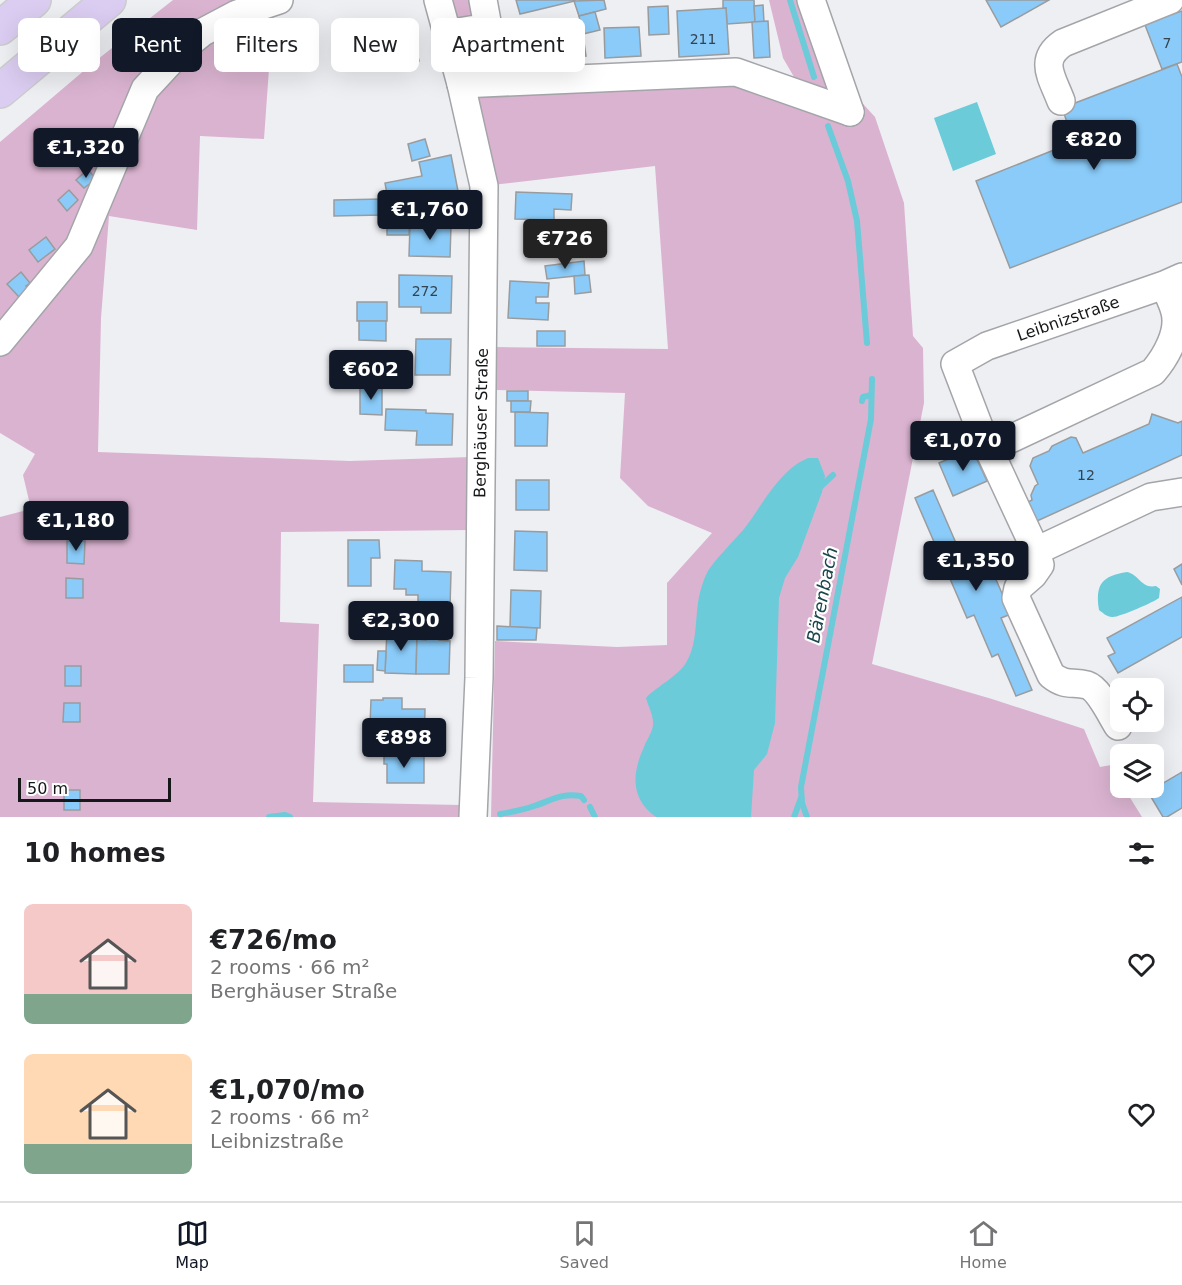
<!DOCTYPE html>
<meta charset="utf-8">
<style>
body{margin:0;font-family:"DejaVu Sans",sans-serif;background:#f6f6f6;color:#202124;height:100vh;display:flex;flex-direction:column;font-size:22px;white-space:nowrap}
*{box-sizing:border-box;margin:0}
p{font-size:20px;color:#757577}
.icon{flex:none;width:33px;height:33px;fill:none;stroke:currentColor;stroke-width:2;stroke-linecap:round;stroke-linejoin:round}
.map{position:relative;height:817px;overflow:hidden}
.drawer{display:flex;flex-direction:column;background:#fff;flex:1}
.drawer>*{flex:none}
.guide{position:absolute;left:18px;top:18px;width:600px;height:54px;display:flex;gap:12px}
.controls{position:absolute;left:1110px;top:678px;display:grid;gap:12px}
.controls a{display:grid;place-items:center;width:54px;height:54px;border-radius:9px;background:#fff;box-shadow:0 6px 24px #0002;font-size:30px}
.scale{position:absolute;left:18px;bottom:15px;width:153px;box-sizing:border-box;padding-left:6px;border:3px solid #161718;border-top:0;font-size:16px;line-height:21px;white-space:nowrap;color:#161718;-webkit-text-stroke:4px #fff;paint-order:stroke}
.price{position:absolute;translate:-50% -51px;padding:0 14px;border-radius:6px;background:#111827;color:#fff;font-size:20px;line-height:39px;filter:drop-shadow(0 2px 3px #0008)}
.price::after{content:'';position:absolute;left:50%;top:36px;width:18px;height:14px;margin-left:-9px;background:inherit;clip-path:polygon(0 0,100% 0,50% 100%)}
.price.on{background:#222;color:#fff}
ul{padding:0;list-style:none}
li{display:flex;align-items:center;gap:18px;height:150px;padding:0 24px}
li span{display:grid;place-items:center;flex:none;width:168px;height:120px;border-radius:9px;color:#555}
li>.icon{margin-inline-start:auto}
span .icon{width:72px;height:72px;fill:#fffc;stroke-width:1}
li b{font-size:26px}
h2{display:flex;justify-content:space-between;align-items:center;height:72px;padding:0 24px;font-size:26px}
.pill{padding:0 21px;border-radius:9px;background:#fff;box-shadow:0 6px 24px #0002;font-size:21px;line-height:54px}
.pill.on{background:#111827;color:#fff}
.tab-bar{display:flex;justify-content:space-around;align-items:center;height:84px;border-top:2px solid #e0e0e0;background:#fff;font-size:16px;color:#757577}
.tab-bar a{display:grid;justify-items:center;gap:3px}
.tab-bar .on{color:#111827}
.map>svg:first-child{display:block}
.green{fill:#dab3d0}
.water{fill:#6bcbd9}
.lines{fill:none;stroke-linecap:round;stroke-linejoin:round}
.stream{stroke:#6bcbd9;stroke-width:6}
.building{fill:#8acbf9;stroke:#999c9e;stroke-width:1.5}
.minor-casing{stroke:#a4a5a9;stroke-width:30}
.highway-casing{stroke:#ccc;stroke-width:36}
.minor{stroke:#fff;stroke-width:27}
.highway{stroke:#dbcdf1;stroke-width:33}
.labels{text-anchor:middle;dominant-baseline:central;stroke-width:4.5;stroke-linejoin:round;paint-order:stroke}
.number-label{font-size:14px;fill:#334450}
.street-label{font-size:16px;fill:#161718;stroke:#fff}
.water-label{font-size:18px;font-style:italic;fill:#1a464c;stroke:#fff}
</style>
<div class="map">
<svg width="1182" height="817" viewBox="0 0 1182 817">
<rect width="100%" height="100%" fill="#eeeff3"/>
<g class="green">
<polygon points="173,0 256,0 190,32 144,117 176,70 210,42 273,12 264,139 200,136 197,230 109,216 101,318 98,452 350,461 471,457 471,530 281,532 280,622 319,624 313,802 461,805 460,817 0,817 0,517 31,509 23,475 35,454 0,433 0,142 93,63"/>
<polygon points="444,0 471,0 472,24 450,26"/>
<polygon points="769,0 822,0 854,94 875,117 904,203 913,336 923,348 924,403 872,664 992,699 1084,729 1100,767 1111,765 1120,781 1120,788 1124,788 1142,817 491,817 495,641 617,647 667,645 667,583 712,533 648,506 620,478 625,393 496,390 496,347 668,349 655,166 492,185 473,91 734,75 801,89 783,58"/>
</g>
<g class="water">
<polygon points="977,102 996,154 953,171 934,118"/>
<path d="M808,458H818L825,476L822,492L798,557L785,578L779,598L775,723L767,754L754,770L751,817H656C630,799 632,773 644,747C647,739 652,733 653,725C654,716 648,706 646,698C658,685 678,677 687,661C699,640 694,611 701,589C703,582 706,573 710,568C720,554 733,542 744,529C762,506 779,470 808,458Z"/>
<path d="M1127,572C1140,575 1141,589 1156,586L1160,589L1159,598C1154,602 1118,618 1112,617C1107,617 1103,613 1099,610C1095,584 1102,576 1127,572Z"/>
</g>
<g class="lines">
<g class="stream">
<polyline points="790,0 814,77"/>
<polyline points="828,126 848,181 857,221 867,343"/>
<polyline points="862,401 863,397 871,395"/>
<polyline points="817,490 833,475"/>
<polyline points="590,807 595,817"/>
<path d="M500,814C512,812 523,810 534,806C553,800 560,793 581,796L584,800"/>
<polyline points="269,817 285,815 290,817"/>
<polyline points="794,817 801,798"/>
<polyline points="807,817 802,803 801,787 871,419 872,379"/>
</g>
</g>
<g class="building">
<polygon points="516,0 575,0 575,1 520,14"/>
<polygon points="604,0 606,9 579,16 574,1"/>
<polygon points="723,0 754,0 755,22 727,24 726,8 723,8"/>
<polygon points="986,0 1049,0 1001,27"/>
<polygon points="763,5 764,22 755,22 754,6"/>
<polygon points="668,6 669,34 649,35 648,7"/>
<polygon points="726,8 729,54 679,57 677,11"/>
<polygon points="1168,10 1173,14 1182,11 1182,62 1162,69 1145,25 1158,20 1159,14"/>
<polygon points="595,12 600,30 583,34 579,16"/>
<polygon points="768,21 770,57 754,58 752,22"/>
<polygon points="639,27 641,56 605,58 604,28"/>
<polygon points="582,28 586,56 576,57 574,29"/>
<polygon points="412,30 419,61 399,66 398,60 377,65 375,57 373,57 369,39"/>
<polygon points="575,32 577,63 548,65 546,34"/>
<polygon points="546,34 548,63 521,64 519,36"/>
<polygon points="370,45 373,57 365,59 363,47"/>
<polygon points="1177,64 1182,77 1182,202 1010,268 976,181 1074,142 1062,108"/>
<polygon points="425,139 430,156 412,161 408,144"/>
<polygon points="451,155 458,191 389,205 385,183 422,176 419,162"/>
<polygon points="88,169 94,177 92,182 84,188 76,180"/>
<polygon points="69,190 78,200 67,211 58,200"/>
<polygon points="516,192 572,194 571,210 554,209 554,220 515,219"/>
<polygon points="382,199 382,215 334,216 334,200"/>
<polygon points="408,201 410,216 382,215 382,205"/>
<polygon points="387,216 410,216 409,235 387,235"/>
<polygon points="540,220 560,220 559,254 539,253"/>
<polygon points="410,225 451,226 450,257 409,256"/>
<polygon points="46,237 55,249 38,262 29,250"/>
<polygon points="584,261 585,275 547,279 545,266"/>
<polygon points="21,272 30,283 26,286 29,288 19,297 7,284"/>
<polygon points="399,275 452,276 451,313 421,313 421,307 399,307"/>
<polygon points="589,275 591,292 575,294 574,276"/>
<polygon points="510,281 549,283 548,297 536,297 536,303 549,303 548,320 508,318"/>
<rect x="357" y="302" width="30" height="19"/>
<polygon points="359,321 386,321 386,341 359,340"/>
<rect x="537" y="331" width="28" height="15"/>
<polygon points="416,339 451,339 450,375 415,375"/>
<polygon points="360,387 382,387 382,415 360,414"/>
<rect x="507" y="391" width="21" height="10"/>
<polygon points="511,401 531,401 530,412 511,412"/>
<polygon points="386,409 426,410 426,413 453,414 452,445 416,445 417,431 385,430"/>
<polygon points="515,412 548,413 547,446 515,446"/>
<polygon points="1152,414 1178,423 1182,421 1182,455 1037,521 1028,502 1032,500 1031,495 1035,486 1038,484 1030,466 1033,458 1049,451 1052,446 1071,437 1076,438 1083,453 1149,424"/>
<polygon points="972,449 987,481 953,496 939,463"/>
<rect x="516" y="480" width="33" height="30"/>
<polygon points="933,490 959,550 954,552 959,563 984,552 1011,614 1001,618 1032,690 1016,696 998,654 992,657 974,615 967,618 915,498"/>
<polygon points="515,531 547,532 547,571 514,570"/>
<polygon points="348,540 379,540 380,558 371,558 371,586 348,586"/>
<polygon points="67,541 85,541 84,564 67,563"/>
<polygon points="395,560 422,561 422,571 451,572 450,607 418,607 418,595 406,595 406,589 394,589"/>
<polygon points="1182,564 1182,585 1174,569"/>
<polygon points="66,578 83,579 83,598 66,598"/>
<polygon points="511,590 541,591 540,628 510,627"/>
<polygon points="1182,597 1182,637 1118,673 1108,656 1115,653 1107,638"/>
<polygon points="374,606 395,606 394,621 373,620"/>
<polygon points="497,626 537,628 536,640 497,640"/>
<polygon points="387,630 407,630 407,633 417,633 416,674 385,673"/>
<polygon points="426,636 439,636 439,640 450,641 449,674 416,674 417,639 426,640"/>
<polygon points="378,651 386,651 385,671 377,670"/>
<rect x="344" y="665" width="29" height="17"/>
<rect x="65" y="666" width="16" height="20"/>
<polygon points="383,698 402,698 402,709 425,709 424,756 393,755 394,732 382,732 382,726 370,725 371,700 383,700"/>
<polygon points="64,703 80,703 80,722 63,722"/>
<polygon points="384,752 393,752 393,755 424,756 424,783 387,783 387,764 384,764"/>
<polygon points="1182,772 1182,808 1167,817 1163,817 1148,792"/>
<rect x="64" y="790" width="16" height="20"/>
</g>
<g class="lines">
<g class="minor-casing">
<g id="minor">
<polyline points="438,0 461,84 484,186 479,678 473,817"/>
<polyline points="811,0 850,112"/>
<polyline points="446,34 488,27 483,0"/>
<polyline points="461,84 736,72 850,112"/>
<path d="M1061,101C1052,77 1038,60 1063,43L1170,0"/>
<path id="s1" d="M1164,285C1168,294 1173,303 1175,312C1180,332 1166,357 1153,372L1004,442L983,437L955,364L987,346L1164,285L1182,277"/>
<polyline points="0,342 79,246 145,89 183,48 203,32 237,14 279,0"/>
<path d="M983,437L1036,551L1040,565L1033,575L1018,588L1016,598L1051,675C1066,687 1072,681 1087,685C1099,689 1111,715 1118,726"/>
<polyline points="1036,551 1151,497 1182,492"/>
</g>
</g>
<g class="highway-casing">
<g id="highway">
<polyline points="0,28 34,0"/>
<polyline points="0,91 109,0"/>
</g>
</g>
<use href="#minor" class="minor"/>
<use href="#highway" class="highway"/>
</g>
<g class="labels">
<g class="number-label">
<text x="703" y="39">211</text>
<text x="1167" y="43">7</text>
<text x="425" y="291">272</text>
<text x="1086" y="475">12</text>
</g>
<g class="street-label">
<text stroke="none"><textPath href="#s1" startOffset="482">Leibnizstraße</textPath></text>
<text transform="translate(481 423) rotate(-89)">Berghäuser Straße</text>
</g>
<g class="water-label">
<text transform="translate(822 595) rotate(-79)">Bärenbach</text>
</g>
</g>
</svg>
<div class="controls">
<a><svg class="icon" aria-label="locate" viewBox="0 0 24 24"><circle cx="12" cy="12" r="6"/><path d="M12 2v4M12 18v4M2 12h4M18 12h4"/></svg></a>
<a><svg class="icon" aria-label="layers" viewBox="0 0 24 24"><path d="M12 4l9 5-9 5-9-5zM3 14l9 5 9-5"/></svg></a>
</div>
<div class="scale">50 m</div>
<b class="price" style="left:1094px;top:171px">€820</b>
<b class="price" style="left:86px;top:179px">€1,320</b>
<b class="price" style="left:430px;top:241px">€1,760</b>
<b class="price on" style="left:565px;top:270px">€726</b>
<b class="price" style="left:371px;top:401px">€602</b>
<b class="price" style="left:963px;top:472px">€1,070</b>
<b class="price" style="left:76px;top:552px">€1,180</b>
<b class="price" style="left:976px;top:592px">€1,350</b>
<b class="price" style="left:401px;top:652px">€2,300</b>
<b class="price" style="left:404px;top:769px">€898</b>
<div class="guide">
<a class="pill">Buy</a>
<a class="pill on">Rent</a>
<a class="pill">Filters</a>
<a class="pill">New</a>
<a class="pill">Apartment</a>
</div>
</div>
<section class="drawer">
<h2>10 homes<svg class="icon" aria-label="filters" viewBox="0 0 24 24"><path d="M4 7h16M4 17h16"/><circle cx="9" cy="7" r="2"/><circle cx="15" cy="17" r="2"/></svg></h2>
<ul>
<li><span style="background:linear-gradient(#f6c9c9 75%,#7fa58c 0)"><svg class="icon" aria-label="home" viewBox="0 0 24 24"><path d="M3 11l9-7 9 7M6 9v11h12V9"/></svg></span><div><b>€726/mo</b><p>2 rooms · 66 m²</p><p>Berghäuser Straße</p></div><svg class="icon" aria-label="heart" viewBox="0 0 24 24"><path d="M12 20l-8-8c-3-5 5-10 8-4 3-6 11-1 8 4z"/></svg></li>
<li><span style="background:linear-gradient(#ffd9b3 75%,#7fa58c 0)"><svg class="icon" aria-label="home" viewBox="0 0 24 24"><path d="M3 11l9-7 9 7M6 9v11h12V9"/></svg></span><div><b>€1,070/mo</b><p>2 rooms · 66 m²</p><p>Leibnizstraße</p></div><svg class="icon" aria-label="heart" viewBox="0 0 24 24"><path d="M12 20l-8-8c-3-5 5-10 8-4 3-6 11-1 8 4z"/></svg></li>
</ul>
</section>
<nav class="tab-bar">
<a class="on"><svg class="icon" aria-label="map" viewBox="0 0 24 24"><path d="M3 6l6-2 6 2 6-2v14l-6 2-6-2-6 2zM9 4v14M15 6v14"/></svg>Map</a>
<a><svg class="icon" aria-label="saved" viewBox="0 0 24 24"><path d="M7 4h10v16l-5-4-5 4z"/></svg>Saved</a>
<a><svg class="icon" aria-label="home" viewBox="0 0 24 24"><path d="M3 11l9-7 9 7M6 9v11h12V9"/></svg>Home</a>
</nav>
